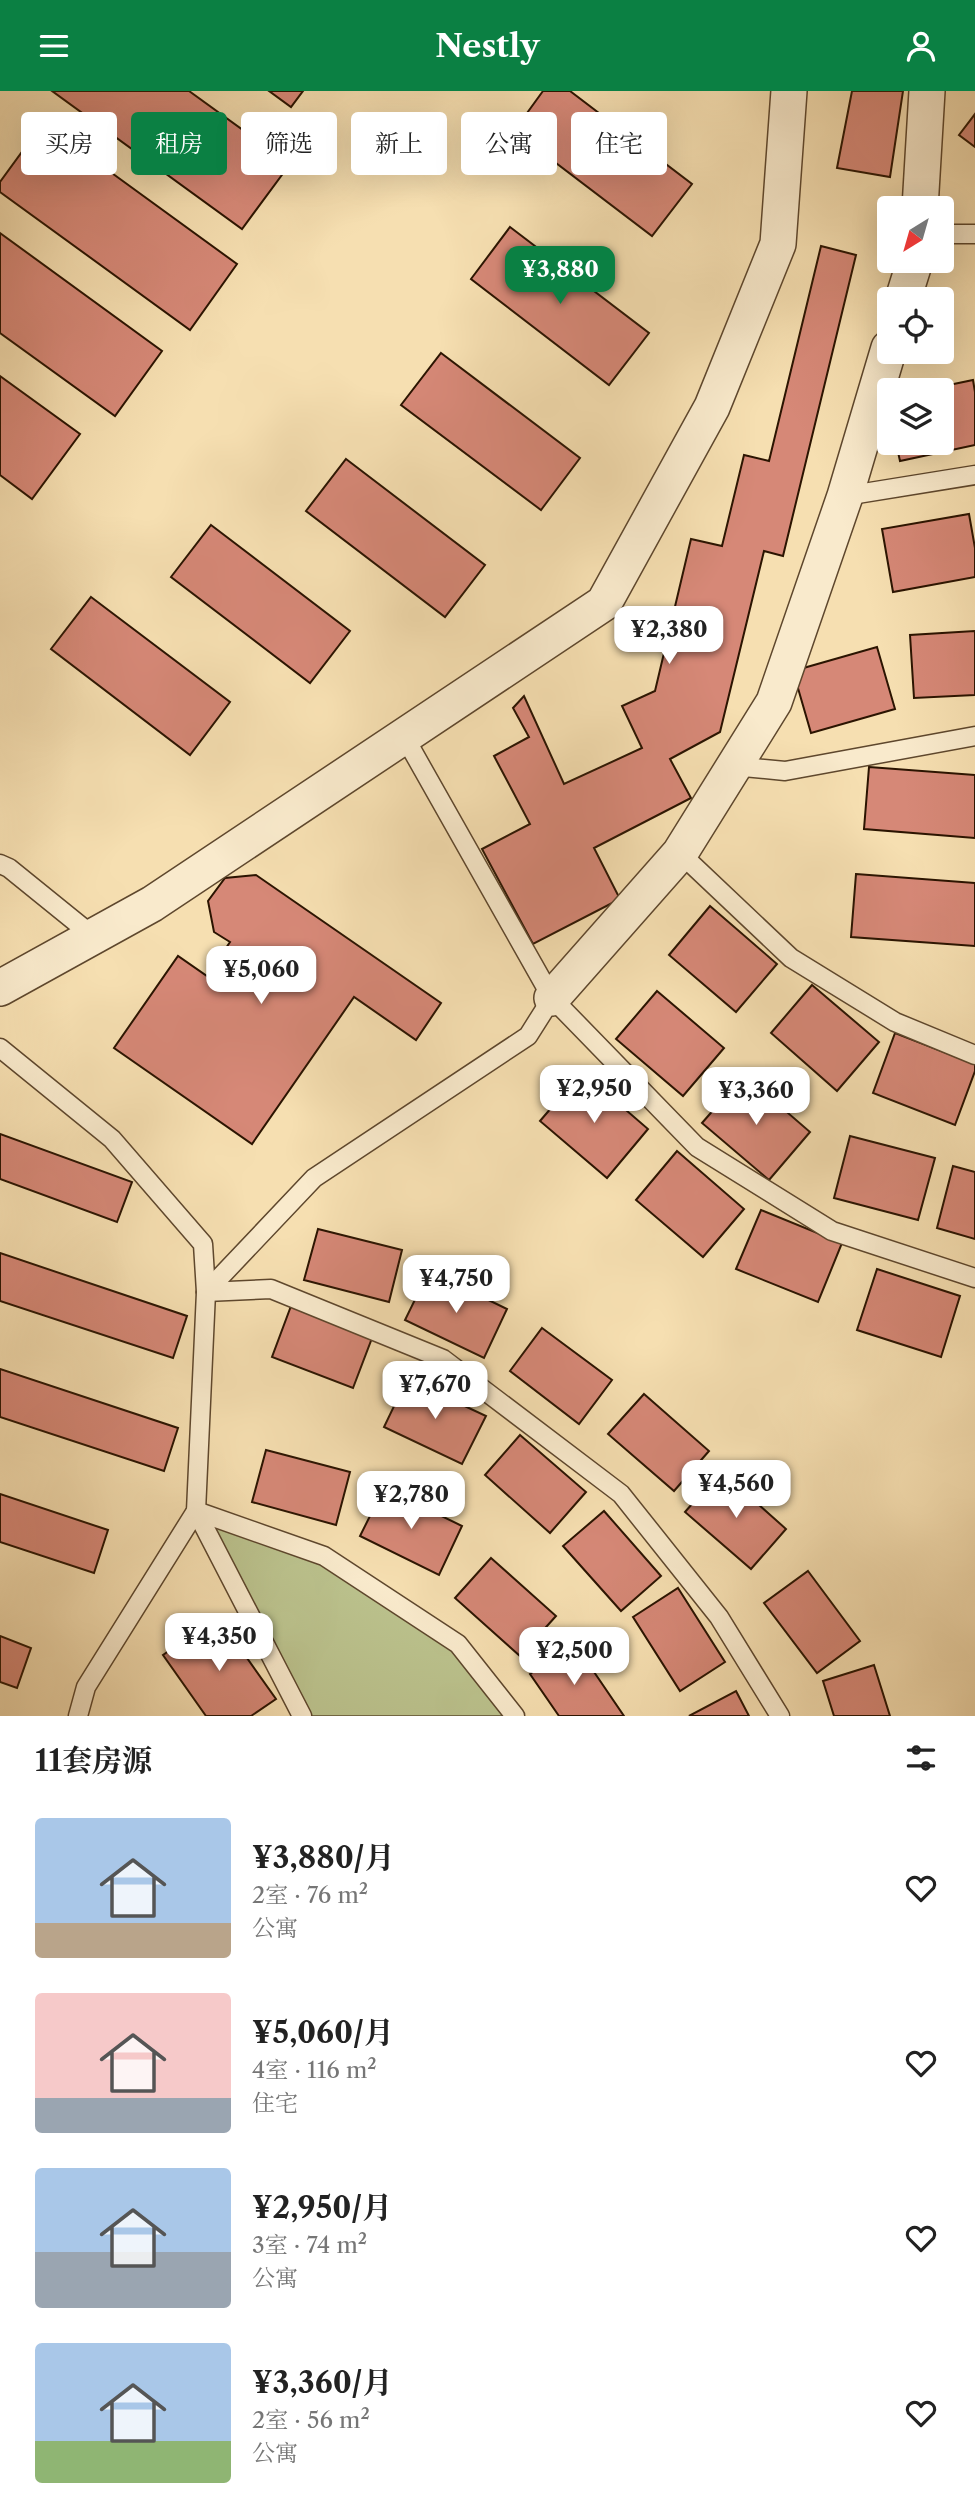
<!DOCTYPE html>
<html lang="zh">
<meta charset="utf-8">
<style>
body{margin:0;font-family:"Libre Caslon Text","Noto Serif SC",serif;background:#f2f2f2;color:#222;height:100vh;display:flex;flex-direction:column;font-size:26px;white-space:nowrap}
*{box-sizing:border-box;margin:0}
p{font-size:23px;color:#767676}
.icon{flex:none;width:38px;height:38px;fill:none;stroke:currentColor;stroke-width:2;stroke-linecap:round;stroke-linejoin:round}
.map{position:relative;height:1625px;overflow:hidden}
.sheet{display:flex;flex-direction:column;background:#fff;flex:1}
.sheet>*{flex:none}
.hud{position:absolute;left:21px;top:21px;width:934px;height:63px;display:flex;gap:14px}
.needle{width:46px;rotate:217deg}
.fabs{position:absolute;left:877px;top:105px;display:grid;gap:14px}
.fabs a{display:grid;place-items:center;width:77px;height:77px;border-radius:7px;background:#fff;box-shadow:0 7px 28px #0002;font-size:35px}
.price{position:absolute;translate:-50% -60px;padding:0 16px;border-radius:14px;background:#fff;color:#222;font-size:23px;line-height:46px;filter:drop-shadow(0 2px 4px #0008)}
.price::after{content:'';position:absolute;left:50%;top:42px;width:21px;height:16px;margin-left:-10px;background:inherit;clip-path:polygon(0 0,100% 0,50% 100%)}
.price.current{background:#0b8043;color:#fff}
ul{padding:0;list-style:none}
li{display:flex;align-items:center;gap:21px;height:175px;padding:0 35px}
li span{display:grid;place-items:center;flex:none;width:196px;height:140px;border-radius:7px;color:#555}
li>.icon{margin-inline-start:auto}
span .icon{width:84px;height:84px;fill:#fffc;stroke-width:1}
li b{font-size:30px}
h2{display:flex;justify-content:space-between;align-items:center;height:84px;padding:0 35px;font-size:30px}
.pill{padding:0 24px;border-radius:7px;background:#fff;box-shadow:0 7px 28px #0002;font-size:24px;line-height:63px}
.pill.current{background:#0b8043;color:#fff}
header{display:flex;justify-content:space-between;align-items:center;height:91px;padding:0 35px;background:#0b8043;color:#fff;font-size:32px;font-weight:700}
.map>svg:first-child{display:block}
.green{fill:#bbc28d;stroke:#736b47;stroke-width:2}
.building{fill:#d68877;stroke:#2b1401;stroke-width:2}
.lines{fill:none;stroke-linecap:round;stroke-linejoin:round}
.lane-casing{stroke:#5e472d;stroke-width:21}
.street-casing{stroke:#5e472d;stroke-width:38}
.lane{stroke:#f9eacc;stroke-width:18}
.street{stroke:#f9eacc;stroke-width:35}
</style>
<header><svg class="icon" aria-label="menu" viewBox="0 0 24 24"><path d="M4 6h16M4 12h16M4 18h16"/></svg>Nestly<svg class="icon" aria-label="person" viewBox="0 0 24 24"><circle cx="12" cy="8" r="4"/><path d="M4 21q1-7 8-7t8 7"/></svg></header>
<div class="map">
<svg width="975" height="1625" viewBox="0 0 975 1625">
<rect width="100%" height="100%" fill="#f6dfb1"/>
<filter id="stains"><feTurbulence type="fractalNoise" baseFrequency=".00286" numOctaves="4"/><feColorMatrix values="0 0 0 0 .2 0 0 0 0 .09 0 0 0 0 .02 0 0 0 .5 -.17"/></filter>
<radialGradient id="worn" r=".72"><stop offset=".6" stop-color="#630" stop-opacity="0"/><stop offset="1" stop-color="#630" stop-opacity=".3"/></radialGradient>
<polygon class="green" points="196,1420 324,1465 458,1553 515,1625 302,1625"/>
<g class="building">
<polygon points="52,0 189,0 290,73 242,138"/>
<polygon points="269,0 303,0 291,16"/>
<polygon points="543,0 570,0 692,93 652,145 514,40"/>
<polygon points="852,0 903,0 890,86 837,77"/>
<polygon points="975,23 975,56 959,44"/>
<polygon points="43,32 237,173 190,239 0,101 0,91"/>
<polygon points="510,136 649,242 609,294 471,188"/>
<polygon points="0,142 162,260 115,325 0,242"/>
<polygon points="821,155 856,164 783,465 764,460 720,641 670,668 691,707 594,757 620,808 533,853 482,758 530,733 494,665 529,646 513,617 524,605 564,693 642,657 622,615 655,600 691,448 722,455 744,364 769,370"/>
<polygon points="441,262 580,367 541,419 401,314"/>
<polygon points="0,285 80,343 32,408 0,384"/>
<polygon points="973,289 975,301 975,354 900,370 896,352 942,352 942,299 925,299"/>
<polygon points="346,368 485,474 445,526 306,420"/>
<polygon points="969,423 975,457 975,486 893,501 882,438"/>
<polygon points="211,434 350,540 310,592 171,486"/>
<polygon points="91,506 230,611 190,664 51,558"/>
<polygon points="975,540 975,604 914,607 910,544"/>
<polygon points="877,556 895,618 811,642 793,580"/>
<polygon points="869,676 975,684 975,747 864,738"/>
<polygon points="856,783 975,792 975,855 851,846"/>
<polygon points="256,784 441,912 416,949 354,906 252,1053 114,957 178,865 207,885 230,851 214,841 208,810 225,787"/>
<polygon points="710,815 777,873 736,921 669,864"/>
<polygon points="812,894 879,951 837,1000 771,942"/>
<polygon points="657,900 724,957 683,1005 616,948"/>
<polygon points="895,942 975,973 975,980 955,1034 873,1002"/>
<polygon points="582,981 648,1038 607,1087 540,1030"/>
<polygon points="744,984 810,1041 769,1089 702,1032"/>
<polygon points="0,1043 132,1091 117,1131 0,1088"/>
<polygon points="850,1045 935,1067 918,1129 834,1107"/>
<polygon points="677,1060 744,1118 703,1166 636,1109"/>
<polygon points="953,1075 975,1081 975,1148 937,1137"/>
<polygon points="761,1119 842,1152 818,1211 736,1178"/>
<polygon points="318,1138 402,1159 389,1211 304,1189"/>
<polygon points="0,1162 187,1225 173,1267 0,1210"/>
<polygon points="877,1178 960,1205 941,1266 857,1239"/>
<polygon points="429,1180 507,1218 484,1267 405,1229"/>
<polygon points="291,1215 372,1247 353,1297 272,1266"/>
<polygon points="542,1237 612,1289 579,1333 510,1280"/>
<polygon points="0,1278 178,1337 164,1380 0,1326"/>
<polygon points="407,1288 486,1325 462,1373 384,1336"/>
<polygon points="644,1303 709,1360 674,1400 608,1343"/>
<polygon points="520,1344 586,1401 550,1442 485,1384"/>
<polygon points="266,1359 350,1381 336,1434 252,1411"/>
<polygon points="721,1380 786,1438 751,1478 685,1421"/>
<polygon points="384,1397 462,1435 439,1484 360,1445"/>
<polygon points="0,1403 108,1439 94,1482 0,1451"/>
<polygon points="604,1420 661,1485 621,1520 563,1455"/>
<polygon points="491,1467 556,1525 520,1565 455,1507"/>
<polygon points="808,1480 860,1550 817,1582 764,1512"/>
<polygon points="678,1497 725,1571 680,1600 633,1526"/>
<polygon points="218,1526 276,1608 251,1625 206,1625 163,1564"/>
<polygon points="0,1545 31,1557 17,1597 0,1591"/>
<polygon points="575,1553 624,1625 559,1625 530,1583"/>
<polygon points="874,1574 890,1625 834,1625 823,1590"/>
<polygon points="736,1600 749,1625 689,1625"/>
</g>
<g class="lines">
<g class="lane-casing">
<g id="lane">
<polyline points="942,143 975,143"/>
<polyline points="845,405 975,384"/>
<polyline points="404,645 552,907 697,1056 832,1140 975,1187"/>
<polyline points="733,675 785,680 975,645"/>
<polyline points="680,762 791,867 895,931 975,964"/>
<polyline points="0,773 9,777 93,845"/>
<polyline points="0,957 112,1048 203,1153 206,1201 196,1420 86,1596 78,1625"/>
<polyline points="206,1201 271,1198 443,1268 621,1403 719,1526 780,1625"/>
<polyline points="206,1201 314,1087 528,945 552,907"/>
<polyline points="196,1420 324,1465 458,1553 515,1625"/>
<polyline points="196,1420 302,1625"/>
</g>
</g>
<g class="street-casing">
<g id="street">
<polyline points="920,117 927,0"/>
<polyline points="903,208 915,170"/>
<polyline points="0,897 152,813 604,512 712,316 778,153 789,0"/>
<polyline points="552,907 680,762 774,611 845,405 889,257"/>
</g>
</g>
<use href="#lane" class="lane"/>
<use href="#street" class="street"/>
</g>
<rect width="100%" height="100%" filter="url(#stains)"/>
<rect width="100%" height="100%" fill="url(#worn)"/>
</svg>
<div class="fabs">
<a><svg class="needle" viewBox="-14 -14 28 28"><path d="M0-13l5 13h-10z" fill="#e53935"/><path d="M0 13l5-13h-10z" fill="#767676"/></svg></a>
<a><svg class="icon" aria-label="locate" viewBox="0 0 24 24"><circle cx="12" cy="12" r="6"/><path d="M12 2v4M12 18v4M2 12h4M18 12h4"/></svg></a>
<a><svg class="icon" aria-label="layers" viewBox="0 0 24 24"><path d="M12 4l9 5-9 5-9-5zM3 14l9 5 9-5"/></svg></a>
</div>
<b class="price current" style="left:560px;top:215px">¥3,880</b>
<b class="price" style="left:669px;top:575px">¥2,380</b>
<b class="price" style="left:261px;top:915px">¥5,060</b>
<b class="price" style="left:594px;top:1034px">¥2,950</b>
<b class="price" style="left:756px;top:1036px">¥3,360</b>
<b class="price" style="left:456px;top:1224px">¥4,750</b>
<b class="price" style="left:435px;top:1330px">¥7,670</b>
<b class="price" style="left:736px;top:1429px">¥4,560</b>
<b class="price" style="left:411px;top:1440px">¥2,780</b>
<b class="price" style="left:219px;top:1582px">¥4,350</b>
<b class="price" style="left:574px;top:1596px">¥2,500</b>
<div class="hud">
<a class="pill">买房</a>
<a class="pill current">租房</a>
<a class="pill">筛选</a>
<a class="pill">新上</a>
<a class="pill">公寓</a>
<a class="pill">住宅</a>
</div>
</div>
<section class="sheet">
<h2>11套房源<svg class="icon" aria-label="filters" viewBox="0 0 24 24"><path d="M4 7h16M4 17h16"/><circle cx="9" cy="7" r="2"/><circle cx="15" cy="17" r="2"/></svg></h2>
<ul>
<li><span style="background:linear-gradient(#a9c7e8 75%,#b9a48a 0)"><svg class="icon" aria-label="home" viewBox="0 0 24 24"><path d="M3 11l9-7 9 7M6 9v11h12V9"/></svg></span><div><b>¥3,880/月</b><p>2室 · 76 m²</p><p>公寓</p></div><svg class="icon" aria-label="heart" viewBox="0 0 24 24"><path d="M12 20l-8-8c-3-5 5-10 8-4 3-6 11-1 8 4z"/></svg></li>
<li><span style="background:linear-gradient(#f6c9c9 75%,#9aa5b1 0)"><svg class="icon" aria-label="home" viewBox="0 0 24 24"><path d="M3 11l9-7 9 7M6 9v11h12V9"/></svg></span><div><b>¥5,060/月</b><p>4室 · 116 m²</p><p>住宅</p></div><svg class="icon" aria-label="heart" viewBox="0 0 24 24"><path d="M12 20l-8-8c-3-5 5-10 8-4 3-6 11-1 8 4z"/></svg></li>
<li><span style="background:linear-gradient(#a9c7e8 60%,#9aa5b1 0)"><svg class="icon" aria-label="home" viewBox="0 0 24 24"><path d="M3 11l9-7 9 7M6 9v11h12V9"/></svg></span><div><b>¥2,950/月</b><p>3室 · 74 m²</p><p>公寓</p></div><svg class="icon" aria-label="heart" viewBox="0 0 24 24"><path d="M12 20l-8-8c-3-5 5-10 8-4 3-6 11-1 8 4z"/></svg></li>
<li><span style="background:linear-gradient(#a9c7e8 70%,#8fb573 0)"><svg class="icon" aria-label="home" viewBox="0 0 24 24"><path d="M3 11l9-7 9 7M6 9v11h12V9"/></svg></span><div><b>¥3,360/月</b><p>2室 · 56 m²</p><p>公寓</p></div><svg class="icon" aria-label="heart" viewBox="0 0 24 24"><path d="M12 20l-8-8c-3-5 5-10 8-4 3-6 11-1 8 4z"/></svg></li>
</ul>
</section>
